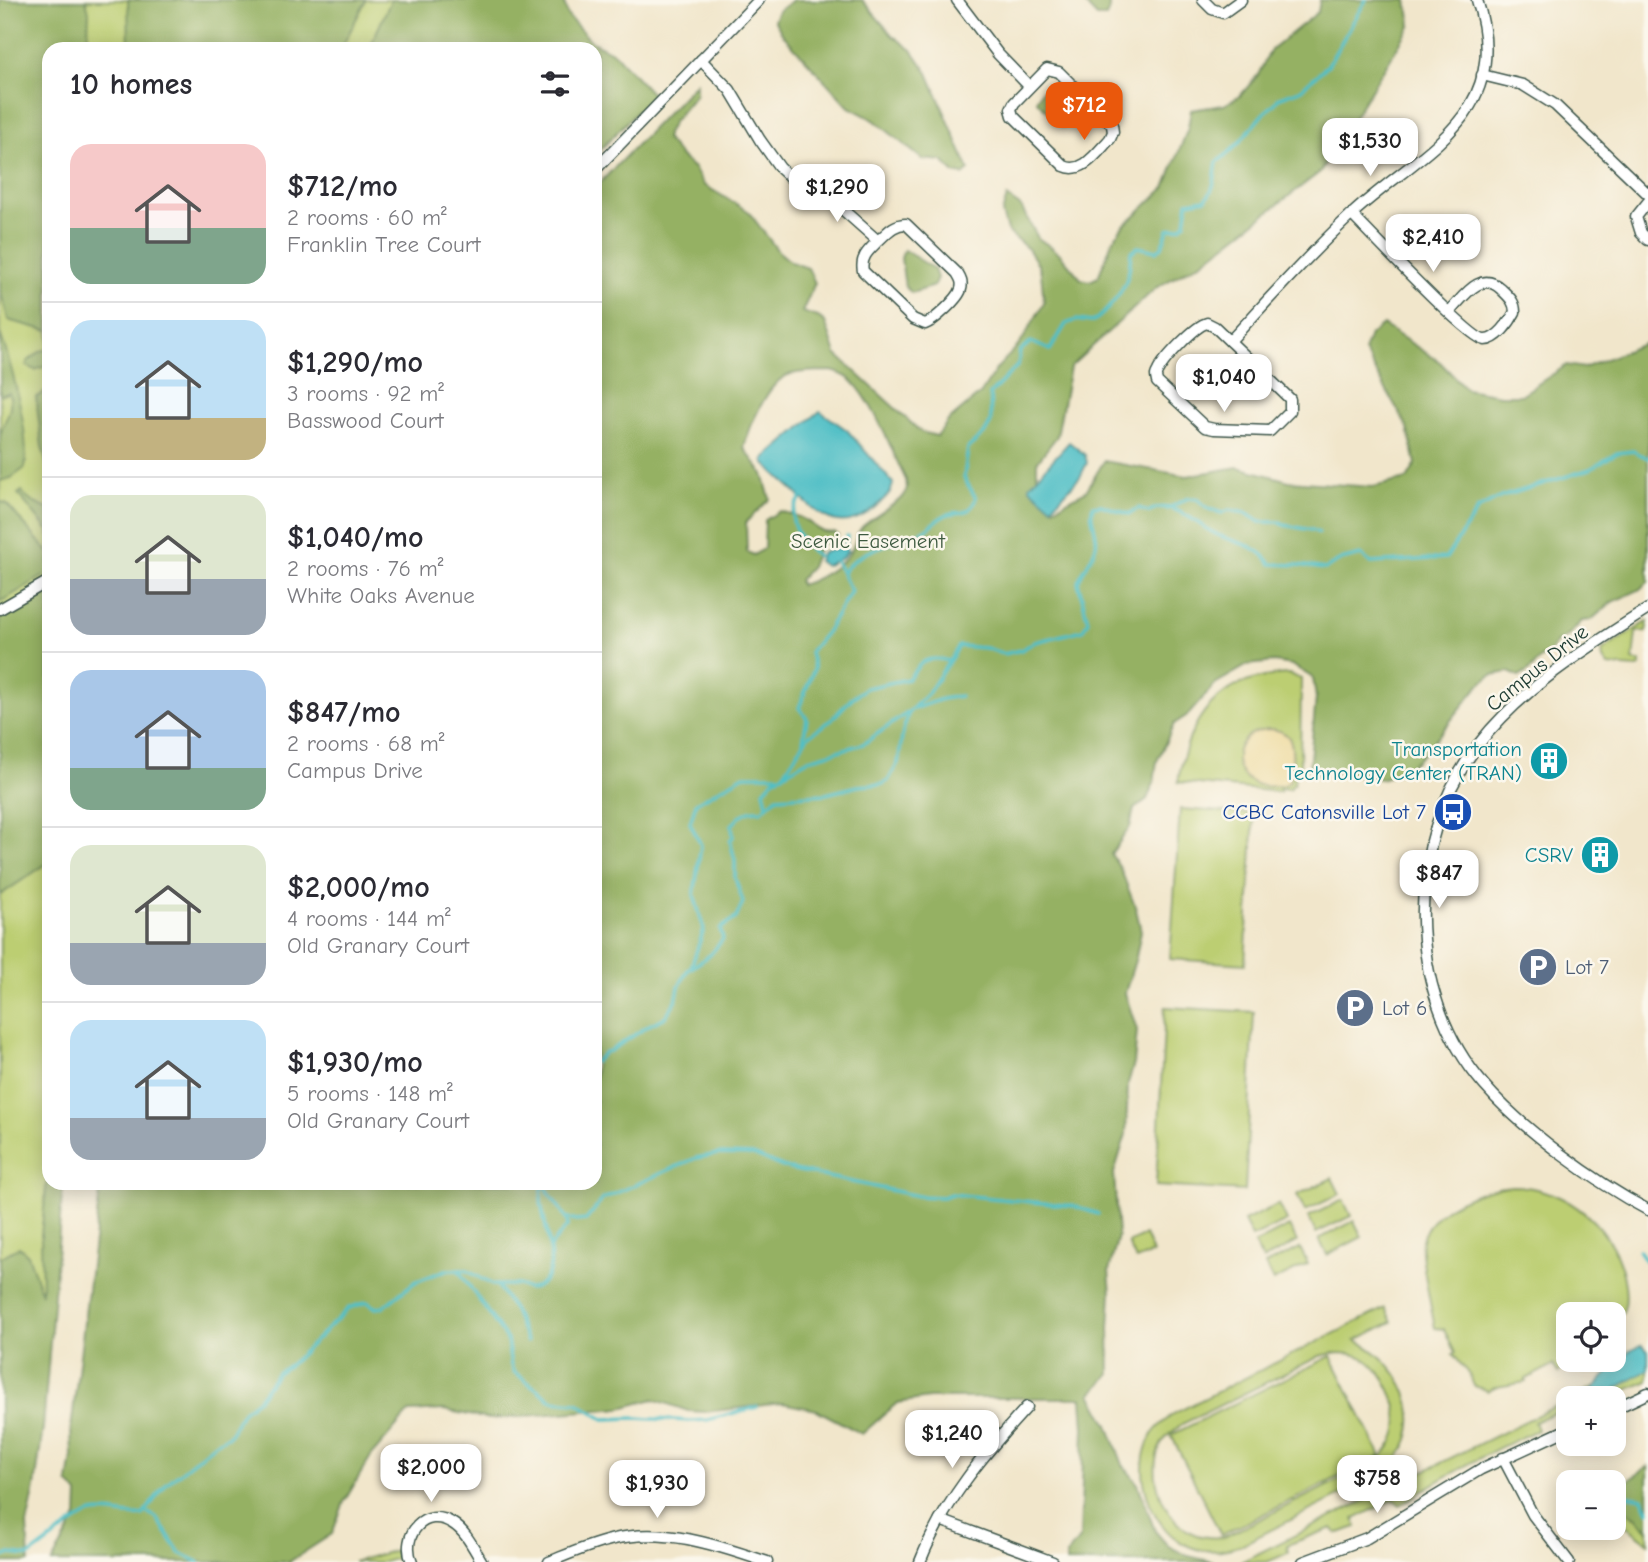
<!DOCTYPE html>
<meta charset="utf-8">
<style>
body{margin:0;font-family:"Comic Neue",sans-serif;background:#f2f2f3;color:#2b2b33;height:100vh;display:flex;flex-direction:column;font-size:26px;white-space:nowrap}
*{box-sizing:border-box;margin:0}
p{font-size:23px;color:#7c7c81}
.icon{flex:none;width:38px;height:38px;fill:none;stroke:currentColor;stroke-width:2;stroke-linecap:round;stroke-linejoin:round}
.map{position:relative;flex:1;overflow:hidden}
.drawer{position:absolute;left:42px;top:42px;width:560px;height:1148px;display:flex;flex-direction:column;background:#fff;border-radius:21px;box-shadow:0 4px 18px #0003}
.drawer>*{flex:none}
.controls{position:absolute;left:1556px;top:1302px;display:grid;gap:14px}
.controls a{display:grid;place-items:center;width:70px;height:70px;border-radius:14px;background:#fff;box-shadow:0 4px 18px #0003;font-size:35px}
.price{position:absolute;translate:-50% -60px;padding:0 16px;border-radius:14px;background:#fff;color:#222;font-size:23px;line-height:46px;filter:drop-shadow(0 2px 4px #0008)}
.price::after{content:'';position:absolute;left:50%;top:42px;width:21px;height:16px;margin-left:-10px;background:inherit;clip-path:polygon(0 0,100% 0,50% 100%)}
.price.selected{background:#ea580c;color:#fff}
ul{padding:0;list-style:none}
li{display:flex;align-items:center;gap:21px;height:175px;padding:0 28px}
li+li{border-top:2px solid #e1e1e2}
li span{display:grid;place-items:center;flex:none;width:196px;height:140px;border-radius:21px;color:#555}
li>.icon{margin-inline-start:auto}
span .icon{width:84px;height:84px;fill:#fffc;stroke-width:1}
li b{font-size:30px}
h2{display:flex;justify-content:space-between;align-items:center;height:84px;padding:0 28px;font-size:30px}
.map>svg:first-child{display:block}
.green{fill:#bcce72;stroke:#6e8653;stroke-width:2;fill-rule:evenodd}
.forest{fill:#95b164;stroke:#5a774c;stroke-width:2;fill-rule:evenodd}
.sand{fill:#eeda9e;stroke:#868c69;stroke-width:2}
.water{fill:#51bfc6;stroke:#387e7d;stroke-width:2}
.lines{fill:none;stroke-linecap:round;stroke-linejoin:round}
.stream{stroke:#51bfc6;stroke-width:3.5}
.street-casing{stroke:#3e564b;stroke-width:13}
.street{stroke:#fff;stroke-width:10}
.labels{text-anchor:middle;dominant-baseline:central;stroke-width:5;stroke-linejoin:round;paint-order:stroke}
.park-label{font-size:21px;fill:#3e5a40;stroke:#fbf7ec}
.street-label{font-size:21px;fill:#1f3d34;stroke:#fbf7ec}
.culture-label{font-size:21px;fill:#0d838f;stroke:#fbf7ec;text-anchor:end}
.transit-label{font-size:21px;fill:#164399;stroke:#fbf7ec;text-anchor:end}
.service-label{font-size:21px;fill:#4e5e75;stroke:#fbf7ec;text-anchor:start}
</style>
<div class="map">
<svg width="1648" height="1562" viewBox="0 0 1648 1562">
<rect width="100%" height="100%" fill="#fbf7ec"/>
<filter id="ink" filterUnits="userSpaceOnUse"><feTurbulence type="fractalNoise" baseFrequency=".0143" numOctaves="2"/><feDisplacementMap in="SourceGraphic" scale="14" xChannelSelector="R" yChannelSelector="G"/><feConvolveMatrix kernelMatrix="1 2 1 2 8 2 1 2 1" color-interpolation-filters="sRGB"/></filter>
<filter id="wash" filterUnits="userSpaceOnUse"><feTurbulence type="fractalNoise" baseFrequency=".00686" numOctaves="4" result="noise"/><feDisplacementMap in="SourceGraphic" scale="28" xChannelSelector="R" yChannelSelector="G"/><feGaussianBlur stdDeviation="1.57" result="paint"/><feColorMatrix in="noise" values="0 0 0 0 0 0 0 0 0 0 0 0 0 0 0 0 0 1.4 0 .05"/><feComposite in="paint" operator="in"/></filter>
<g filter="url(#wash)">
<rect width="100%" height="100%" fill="#f1e6cb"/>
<g class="green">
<polygon points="0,0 543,0 589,49 49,49 49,587 0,614"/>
<polygon points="1648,621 1646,631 1636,632 1633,660 1641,662 1641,666 1638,668 1608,666 1603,659 1602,651"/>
<path d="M1289,674L1301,679L1300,769L1295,772L1294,784L1289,789L1280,788V792L1178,782C1189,714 1218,678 1289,674Z"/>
<polygon points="1180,809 1254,814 1245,964 1170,959"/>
<polygon points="49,862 49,1165 45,1197 43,1291 41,1295 28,1255 19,1247 0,1258 0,895"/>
<polygon points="1165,1007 1254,1012 1245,1191 1156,1186"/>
<polygon points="1332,1178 1340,1194 1305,1211 1297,1195"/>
<path d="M1512,1186C1567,1186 1618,1230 1625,1285C1627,1301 1626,1313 1614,1324V1314H1568V1360H1572L1558,1373L1553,1365L1526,1379V1382L1497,1387L1488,1391L1474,1386L1470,1376L1453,1354L1455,1353L1444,1329L1435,1328C1432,1312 1419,1252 1422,1240C1431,1207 1482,1188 1512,1186Z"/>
<polygon points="1343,1200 1351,1216 1316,1233 1308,1217"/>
<polygon points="1279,1204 1287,1221 1252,1237 1244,1221"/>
<polygon points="1354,1221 1362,1237 1327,1255 1319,1239"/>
<polygon points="1289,1226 1297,1242 1263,1260 1254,1244"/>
<polygon points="1145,1235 1153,1253 1136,1260 1128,1243"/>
<polygon points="1300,1248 1308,1264 1273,1281 1265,1265"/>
<path d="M1385,1308L1392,1322L1356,1340C1409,1367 1436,1433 1381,1475L1241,1545C1222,1552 1203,1554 1184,1544C1149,1525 1131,1469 1152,1435C1157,1426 1166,1420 1175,1413ZM1333,1353C1344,1353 1356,1353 1365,1359C1377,1366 1384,1378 1390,1390C1403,1418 1400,1444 1374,1463L1224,1537C1213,1538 1202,1538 1192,1533C1163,1519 1145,1471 1162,1443C1167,1435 1175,1430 1182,1424L1320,1356Z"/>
<polygon points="1331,1356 1381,1456 1221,1535 1171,1435"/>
<polygon points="1648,1360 1648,1381 1607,1398 1571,1398"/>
<path d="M1568,1400V1407L1534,1422L1537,1430C1488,1452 1444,1476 1400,1505L1394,1499L1354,1519L1356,1527L1337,1534L1332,1528L1287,1545L1288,1553L1267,1562H1241Z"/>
<path d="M1648,1473V1543C1627,1526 1614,1522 1614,1493Z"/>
<polygon points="396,1550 398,1558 384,1562 353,1562"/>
</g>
<g class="forest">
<polygon points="0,0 86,0 89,12 87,49 49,49 49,331 11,321 8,319 0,290"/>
<polygon points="128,0 366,0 341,49 129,49"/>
<polygon points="391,0 563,0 568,16 573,22 592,42 614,53 653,95 595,155 595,49 369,49"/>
<polygon points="793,0 862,0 892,35 912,50 928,73 969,170 963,175 954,173 943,161 922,159 874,120 849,107 783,35 774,20 778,11"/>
<polygon points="1081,0 1109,0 1109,9 1106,17 1097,17"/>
<path d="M1320,0H1407L1411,25L1320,172L1204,261L1157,287L1070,367L1057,436L1037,462V479L1054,508L1086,491L1104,461L1187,476L1238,467L1289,481L1373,487L1407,479L1416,464L1408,428L1364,351L1370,335L1383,325L1440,362L1466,389L1500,395H1521L1567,365L1584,368L1648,342V582L1639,590L1612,602L1591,620L1582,621L1568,636L1557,642L1552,650L1541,658L1530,670L1519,677L1509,672L1492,675L1480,684L1427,750L1405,771L1381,779L1326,771L1314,776L1309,769L1316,698L1313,678L1292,665L1274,662L1248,665L1215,684L1189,714L1174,724L1157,761L1154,783L1147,799L1134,809L1130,827L1111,854L1121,870L1136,909L1141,931L1136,957L1125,993L1137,1030L1134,1064L1128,1083L1126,1134L1114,1173L1118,1236L1109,1271L1111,1293L1109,1328L1110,1374L1091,1394L1108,1425L1123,1465L1138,1484L1155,1531L1168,1546L1188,1556L1214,1562H1066V1556L1080,1538L1084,1428L1082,1398H929L897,1403L862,1434L817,1410L782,1403L705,1412L688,1411L654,1399L621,1408L489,1419L444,1410L409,1412L371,1456L344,1502L332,1534L289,1562H52L77,1517L78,1494L68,1482L72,1456L71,1429L101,1183H595V188L696,83V94L673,122L665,138L681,157L694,168L704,185L748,211L778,251L791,262L808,268L815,283L802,312L818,317L825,322L836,354L921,432L937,436L948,421L981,393L997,368L1020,344L1044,303L1041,273L1038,264L1028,249L1007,231L1002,213L1007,197L1021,207L1038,238L1059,253L1081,279L1090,281L1098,277L1112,242L1122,227L1165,188L1188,128L1191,110L1224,105L1240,96L1258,75L1270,51L1318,12ZM832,371C839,373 846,375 852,381C874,402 892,452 906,480L907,488L904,496C891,507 876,515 863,526C855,534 856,543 851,551C842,566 815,581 800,585L799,580L811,567L819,546L838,535L835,532C819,535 816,525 803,519C796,515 788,514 780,511L765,520L764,548L754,555L747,552L746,522L770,499L763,474L744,448C749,428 767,383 788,375C800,371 819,371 832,371Z"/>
<path d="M1050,89C1062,93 1073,108 1077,121L1070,126L1062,127L1036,100L1042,91Z"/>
<polygon points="904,250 934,269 937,278 934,286 912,293 905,287 901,258"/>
<path d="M0,333C12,366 30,434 25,468L11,478L0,481C0,467 0,450 0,436C3,420 14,412 9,393L0,395Z"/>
<polygon points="49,349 49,365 35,370 27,366 27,362 41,351"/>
<polygon points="49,390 49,473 42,446 36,397"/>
<path d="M22,491C29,504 38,503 49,510V532L18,494Z"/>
<polygon points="0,502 6,503 49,553 49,573 0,602"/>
<polygon points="49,589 49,862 0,895 0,616"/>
<polygon points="49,1165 49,1183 63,1183 43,1428 35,1487 27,1525 29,1562 0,1562 0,1258 19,1247 28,1255 42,1294 41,1234"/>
<polygon points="1648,1467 1648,1530 1637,1518 1614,1503 1614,1490"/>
</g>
<path class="sand" d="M1268,729C1295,730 1293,747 1292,768C1291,773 1292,779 1288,783C1285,785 1281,786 1277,786C1229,792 1222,734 1268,729Z"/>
<g class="water">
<path d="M820,411L847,430L893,483C892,494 882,501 874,508C839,537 817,514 792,489C782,480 773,472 764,463V459Z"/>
<polygon points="1069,442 1085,455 1087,463 1080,477 1052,507 1030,488 1030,485"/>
<polygon points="844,548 848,551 842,558 825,566 818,561 822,552"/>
<polygon points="1642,1345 1648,1351 1648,1370 1613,1390 1591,1391 1629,1351"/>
</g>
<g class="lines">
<g class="stream">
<path d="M801,498C789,514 791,525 802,540C807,546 811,552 818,556"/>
<polyline points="1167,509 1188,498 1197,499 1209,509 1222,513 1229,510 1246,513 1260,522 1279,522 1284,525 1312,530 1319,533"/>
<polyline points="845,548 847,536"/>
<path d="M843,573C854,550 901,541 923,531C931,527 938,518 946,515C960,509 968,519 976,498L964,478L968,448L984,434L991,422L990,394L1018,365L1020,351L1031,342L1050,350L1066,324L1076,320L1092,322C1106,314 1124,291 1128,275C1130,268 1130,259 1131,252L1138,247L1156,251L1162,247L1168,229L1180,227L1185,223L1188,202L1206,199C1216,187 1214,176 1217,162C1237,149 1248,131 1263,114C1269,108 1276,105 1278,98L1300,90L1328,65L1366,0"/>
<polyline points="913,709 942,699 960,696"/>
<polyline points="803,741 807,718 799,708 814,669 810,652 827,631 851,591 836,561"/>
<path d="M784,773L808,736L830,721L852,698L866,688L908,679C921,661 927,655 949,661"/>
<polyline points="767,804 764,790 773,780 809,759 863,744 907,713"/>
<polyline points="691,967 704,929 694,895 701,845 690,823 696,803 744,775 783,775"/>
<path d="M595,1062L605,1052L610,1051L651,1024L664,1018L676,1001L679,987L687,971L710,955L723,939L720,929L736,918L743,902L735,878V860L730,841L733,837L732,825C740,816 749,807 761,811L777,797L826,794L858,786L883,784L888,781L898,763L903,731L909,712L929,692L959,646L986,648L1004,654L1021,650L1035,642L1083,630L1088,621L1078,582C1083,569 1093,559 1096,545C1099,532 1088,519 1093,506L1101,505L1129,514L1139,508L1148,512C1172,496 1197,526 1218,535C1239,544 1257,544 1271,564L1298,565L1325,569L1341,560L1361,555L1371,563L1446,558L1478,509L1501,497L1590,469L1617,453L1633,451L1648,458"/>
<path d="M545,1183C550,1202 564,1207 568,1225L550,1247"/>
<polyline points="566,1217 576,1221 586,1220 603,1199 696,1158 719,1154 753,1155 785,1168 918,1196 943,1197 951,1194 1074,1206 1098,1214"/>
<polyline points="1639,1250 1648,1264"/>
<polyline points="459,1271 507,1340 511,1366 514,1372 553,1401 577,1403 604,1419 635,1418 691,1421 707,1420 757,1407"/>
<polyline points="497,1285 514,1311 527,1342"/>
<polyline points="1620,1494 1642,1498 1648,1511"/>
<polyline points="146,1512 156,1517 180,1553 199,1562"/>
<path d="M0,1558L11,1554L29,1556C43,1547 80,1515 93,1513C110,1510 126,1517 143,1515L166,1484L217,1442L229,1436L243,1411L258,1399L276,1374L292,1363L349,1308L367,1302L376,1308L383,1307L415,1282L446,1270H466L493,1285H519L528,1289C569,1283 542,1224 541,1200C541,1194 542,1188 543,1183"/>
</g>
</g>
</g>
<g filter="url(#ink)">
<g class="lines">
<g class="street-casing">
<g id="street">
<polyline points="957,0 998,54 1029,86"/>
<polyline points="1203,0 1212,9 1223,13 1241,0"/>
<path d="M701,60L730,90L760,140L780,168L794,181L842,209L878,241C887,233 893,224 906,224L957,273C960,278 963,282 961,289C959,298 934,321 925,324L913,319L863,271C860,257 869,250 878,241"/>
<path d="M1047,69L1059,72L1112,125L1113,132L1110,139C1098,151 1083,175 1064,166L1013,116L1011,109L1014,103Z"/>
<polyline points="1482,75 1523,85 1555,105 1648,194"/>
<polyline points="595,170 759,0"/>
<polyline points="1648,202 1636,217 1641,233 1648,240"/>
<path d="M1352,215C1369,232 1470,340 1485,340C1497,340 1510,322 1515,312C1515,301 1508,296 1501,289C1480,269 1463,298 1449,312"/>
<path d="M1207,323L1215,327L1290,399V411L1270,431L1214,429L1205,427L1157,382C1156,376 1155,376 1158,371C1164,359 1195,326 1207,323Z"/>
<path d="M1230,341C1270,298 1309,254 1352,214C1421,150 1515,116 1477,0"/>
<polyline points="0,609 49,581"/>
<path d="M1648,609C1588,647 1522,688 1478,745C1404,841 1403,992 1484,1085C1523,1130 1595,1182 1648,1210"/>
<polyline points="1614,1409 1648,1393"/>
<polyline points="1503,1458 1533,1515 1569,1562"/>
<polyline points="940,1520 1053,1562"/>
<path d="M412,1562C400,1535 425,1506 452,1523C466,1531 474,1549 482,1562"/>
<path d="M549,1562C569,1554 589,1545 610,1540C663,1526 717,1545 767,1562"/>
<path d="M920,1562C944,1501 984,1454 1027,1407"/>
<polyline points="1303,1562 1367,1538 1481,1469 1568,1429"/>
</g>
</g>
<use href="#street" class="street"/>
</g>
</g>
<defs>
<g id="building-disc" transform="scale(2.0125)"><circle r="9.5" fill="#0f9aa8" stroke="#fbf7ec"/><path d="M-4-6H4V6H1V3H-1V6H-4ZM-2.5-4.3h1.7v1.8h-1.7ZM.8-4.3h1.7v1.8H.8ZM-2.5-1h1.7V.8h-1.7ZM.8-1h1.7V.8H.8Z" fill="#fff"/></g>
<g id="bus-disc" transform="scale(2.0125)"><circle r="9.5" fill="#1a4fb4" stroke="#fbf7ec"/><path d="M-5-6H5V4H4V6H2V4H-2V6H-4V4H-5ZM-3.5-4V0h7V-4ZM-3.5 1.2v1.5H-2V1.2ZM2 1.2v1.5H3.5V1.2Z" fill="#fff"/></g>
<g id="parking-disc" transform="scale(2.0125)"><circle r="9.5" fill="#5c6f8a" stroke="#fbf7ec"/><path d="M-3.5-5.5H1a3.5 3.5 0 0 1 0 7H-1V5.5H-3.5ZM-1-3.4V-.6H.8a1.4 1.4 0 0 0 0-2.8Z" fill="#fff"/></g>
</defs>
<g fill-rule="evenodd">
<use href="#building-disc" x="1549" y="761"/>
<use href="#bus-disc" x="1453" y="812"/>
<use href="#building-disc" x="1600" y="855"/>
<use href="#parking-disc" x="1538" y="967"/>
<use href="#parking-disc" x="1355" y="1008"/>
</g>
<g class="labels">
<g class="park-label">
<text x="868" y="541">Scenic Easement</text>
</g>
<g class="street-label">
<text transform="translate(1537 668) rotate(-39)">Campus Drive</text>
</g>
<g class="culture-label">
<text x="1522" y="749">Transportation<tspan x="1522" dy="24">Technology Center (TRAN)</tspan></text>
<text x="1573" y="855">CSRV</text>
</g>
<g class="transit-label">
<text x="1426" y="812">CCBC Catonsville Lot 7</text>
</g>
<g class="service-label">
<text x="1565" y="967">Lot 7</text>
<text x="1382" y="1008">Lot 6</text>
</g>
</g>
</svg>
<div class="controls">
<a><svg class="icon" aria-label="locate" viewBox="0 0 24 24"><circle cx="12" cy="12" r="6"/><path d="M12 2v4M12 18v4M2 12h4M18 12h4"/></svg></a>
<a>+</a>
<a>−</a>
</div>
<b class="price selected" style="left:1084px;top:142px">$712</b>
<b class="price" style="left:1370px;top:178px">$1,530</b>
<b class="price" style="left:837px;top:224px">$1,290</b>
<b class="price" style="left:1433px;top:274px">$2,410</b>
<b class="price" style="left:1224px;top:414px">$1,040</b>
<b class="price" style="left:1439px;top:910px">$847</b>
<b class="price" style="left:952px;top:1470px">$1,240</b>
<b class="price" style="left:431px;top:1504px">$2,000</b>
<b class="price" style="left:1377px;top:1515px">$758</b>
<b class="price" style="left:657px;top:1520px">$1,930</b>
<section class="drawer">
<h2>10 homes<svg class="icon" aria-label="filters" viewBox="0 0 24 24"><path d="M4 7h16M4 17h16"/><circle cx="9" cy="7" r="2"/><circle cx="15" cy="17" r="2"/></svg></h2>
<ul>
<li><span style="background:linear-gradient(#f6c9c9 60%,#7fa58c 0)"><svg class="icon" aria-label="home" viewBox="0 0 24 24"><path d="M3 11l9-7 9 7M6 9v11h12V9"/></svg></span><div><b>$712/mo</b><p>2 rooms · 60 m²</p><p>Franklin Tree Court</p></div></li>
<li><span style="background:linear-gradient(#bfe0f5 70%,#c2b280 0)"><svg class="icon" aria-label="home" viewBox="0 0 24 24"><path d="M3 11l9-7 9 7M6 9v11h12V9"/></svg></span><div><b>$1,290/mo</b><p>3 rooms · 92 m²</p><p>Basswood Court</p></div></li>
<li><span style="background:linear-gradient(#dfe7d0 60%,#9aa5b1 0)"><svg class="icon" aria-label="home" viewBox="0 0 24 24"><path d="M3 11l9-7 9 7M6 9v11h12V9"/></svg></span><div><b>$1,040/mo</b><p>2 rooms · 76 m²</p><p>White Oaks Avenue</p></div></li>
<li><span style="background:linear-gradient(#a9c7e8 70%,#7fa58c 0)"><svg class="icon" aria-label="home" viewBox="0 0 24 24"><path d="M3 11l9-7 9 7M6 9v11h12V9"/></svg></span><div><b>$847/mo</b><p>2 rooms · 68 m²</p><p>Campus Drive</p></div></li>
<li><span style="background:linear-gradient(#dfe7d0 70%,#9aa5b1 0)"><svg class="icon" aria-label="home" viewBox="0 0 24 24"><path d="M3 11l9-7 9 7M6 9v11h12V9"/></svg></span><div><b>$2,000/mo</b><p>4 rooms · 144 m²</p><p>Old Granary Court</p></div></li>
<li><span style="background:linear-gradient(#bfe0f5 70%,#9aa5b1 0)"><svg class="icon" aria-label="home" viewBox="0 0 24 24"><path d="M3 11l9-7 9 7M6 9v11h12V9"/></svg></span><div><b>$1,930/mo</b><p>5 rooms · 148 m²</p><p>Old Granary Court</p></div></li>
</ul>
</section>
</div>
